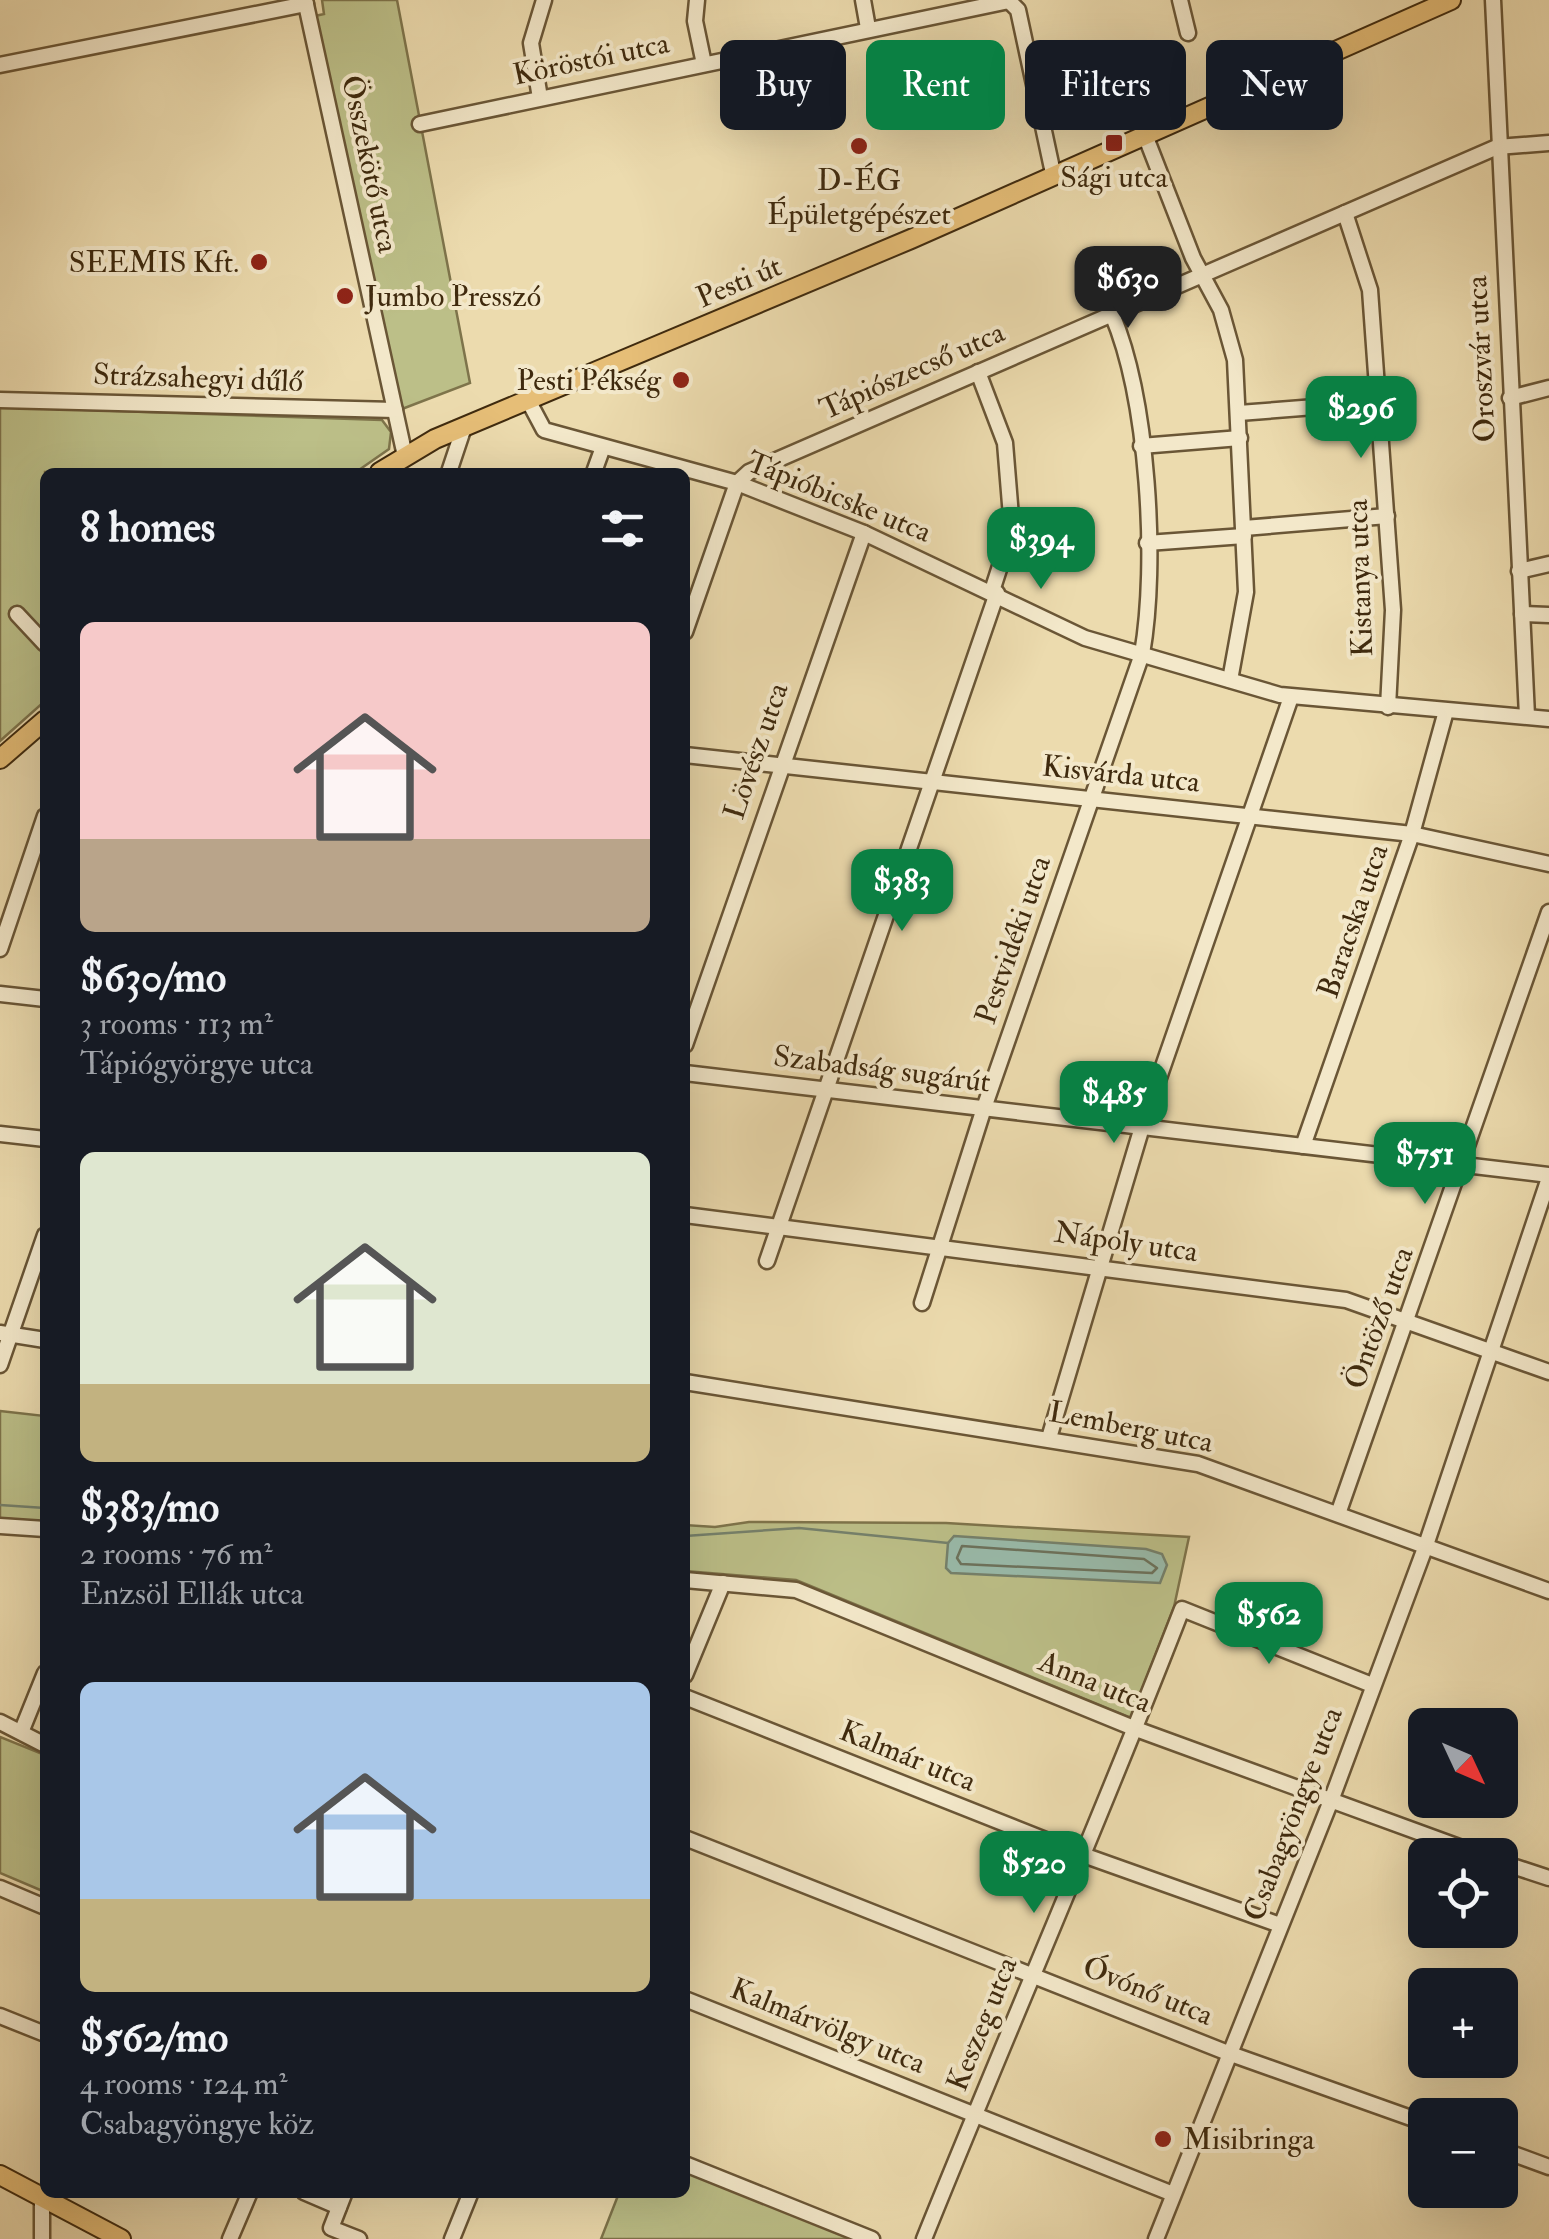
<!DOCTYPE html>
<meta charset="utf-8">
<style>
body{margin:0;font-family:"IM FELL Double Pica",serif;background:#242831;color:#f1f3f6;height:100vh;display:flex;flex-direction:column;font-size:38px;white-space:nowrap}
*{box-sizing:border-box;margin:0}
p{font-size:32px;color:#9ea1a6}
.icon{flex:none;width:55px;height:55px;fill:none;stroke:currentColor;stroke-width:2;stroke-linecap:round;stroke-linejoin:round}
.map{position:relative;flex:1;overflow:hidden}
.panel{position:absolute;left:40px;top:468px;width:650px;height:1730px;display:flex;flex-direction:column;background:#171b24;border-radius:15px;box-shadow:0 10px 40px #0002}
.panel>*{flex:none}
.top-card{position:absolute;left:720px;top:40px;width:678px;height:90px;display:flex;gap:20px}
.needle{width:65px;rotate:134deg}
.tools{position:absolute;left:1408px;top:1708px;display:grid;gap:20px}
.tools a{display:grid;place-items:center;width:110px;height:110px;border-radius:15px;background:#171b24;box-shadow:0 10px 40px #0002;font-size:50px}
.price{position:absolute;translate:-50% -85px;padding:0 22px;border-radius:20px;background:#0b8043;color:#fff;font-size:32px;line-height:65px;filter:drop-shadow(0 2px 5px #0008)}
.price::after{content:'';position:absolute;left:50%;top:60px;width:30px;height:22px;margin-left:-15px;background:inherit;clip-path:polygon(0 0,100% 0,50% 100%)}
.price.selected{background:#222;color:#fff}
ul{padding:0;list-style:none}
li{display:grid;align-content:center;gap:20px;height:530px;padding:0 40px}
li span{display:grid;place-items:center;height:310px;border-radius:15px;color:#555}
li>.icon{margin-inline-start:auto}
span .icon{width:180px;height:180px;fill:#fffc;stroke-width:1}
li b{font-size:42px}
h2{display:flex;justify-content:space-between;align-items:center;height:120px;padding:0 40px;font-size:42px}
.chip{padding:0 35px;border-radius:15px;background:#171b24;box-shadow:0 10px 40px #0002;font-size:35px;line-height:90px}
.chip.selected{background:#0b8043;color:#fff}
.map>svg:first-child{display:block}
.green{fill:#bcbf88;stroke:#7e744b;stroke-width:2.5}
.water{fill:#99bbab;stroke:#75816c;stroke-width:2.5}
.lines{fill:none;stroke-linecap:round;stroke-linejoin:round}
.shore{stroke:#6c725c;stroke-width:2.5}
.stream{stroke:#75816c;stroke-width:2.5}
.minor-casing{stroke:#6a5636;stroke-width:19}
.major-casing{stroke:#3f2a0e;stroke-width:22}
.minor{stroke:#f3e8ca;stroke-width:14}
.major{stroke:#e6be77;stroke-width:18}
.poi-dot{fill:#8f2418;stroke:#f3e8ca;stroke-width:4}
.labels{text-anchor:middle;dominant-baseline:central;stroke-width:8;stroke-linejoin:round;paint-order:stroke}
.street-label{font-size:30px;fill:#3f2a0e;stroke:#f3e8ca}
.poi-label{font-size:30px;fill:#3f2a0e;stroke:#f3e8ca}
</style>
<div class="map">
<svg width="1549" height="2239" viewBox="0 0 1549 2239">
<rect width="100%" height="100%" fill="#ecdbae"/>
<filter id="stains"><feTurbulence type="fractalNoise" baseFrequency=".002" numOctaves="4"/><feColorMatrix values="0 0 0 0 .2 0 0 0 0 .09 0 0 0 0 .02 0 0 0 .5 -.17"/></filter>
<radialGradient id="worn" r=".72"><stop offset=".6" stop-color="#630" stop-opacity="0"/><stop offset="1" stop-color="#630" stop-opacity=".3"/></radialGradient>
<g class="green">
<polygon points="322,0 397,0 470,383 402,409 315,16 324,14"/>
<polygon points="0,407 382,420 391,432 389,449 356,472 45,472 45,701 0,741"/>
<polygon points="0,1411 45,1416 45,1522 0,1518"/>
<polygon points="749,1522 946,1523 1189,1537 1174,1607 1131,1718 796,1580 685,1571 685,1525 715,1527"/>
<polygon points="0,1737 45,1755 45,1892 0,1873"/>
<polygon points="685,2164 872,2239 601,2239 619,2193 685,2192"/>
</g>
<polygon class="water" points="954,1536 1146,1549 1162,1554 1167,1565 1160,1583 951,1573 946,1568 948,1543"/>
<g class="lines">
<polygon class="shore" points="962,1546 1144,1559 1157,1568 1152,1573 961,1564 957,1558"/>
<g class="stream">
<polyline points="0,1505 45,1508"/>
<polyline points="685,1536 799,1528 948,1543"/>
</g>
<g class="minor-casing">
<g id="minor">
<polyline points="305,0 405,456"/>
<polyline points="697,0 695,21 704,64"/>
<polyline points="863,0 868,28"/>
<polyline points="1180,0 1188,33"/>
<polyline points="1493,0 1527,716"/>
<polyline points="1009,1 1018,10 1053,173"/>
<polyline points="0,65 306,4"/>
<polyline points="540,98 531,43 544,0"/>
<polyline points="420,124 1009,1"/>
<polyline points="1145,135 1193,258 1221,310 1235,360 1246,592 1230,680"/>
<polyline points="1345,213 1370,290 1393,610 1388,707"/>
<polyline points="978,372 1005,443 1012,529 992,591"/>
<polyline points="1510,398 1549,388"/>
<polyline points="0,400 395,410"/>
<polyline points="528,400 544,430 737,483 864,533 1085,638 1280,695 1549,719"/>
<polyline points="1239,413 1379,402"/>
<polyline points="1141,446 1240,438"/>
<polyline points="449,472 464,427"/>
<polyline points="594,472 603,447"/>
<polyline points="1244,528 1387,516"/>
<polyline points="1147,543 1244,536"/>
<polyline points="1519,571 1549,564"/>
<polyline points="17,614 45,644"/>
<polyline points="1522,614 1549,615"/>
<polyline points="685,632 737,483 749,472 1497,147 1549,143"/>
<polyline points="685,755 1412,834 1549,864"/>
<polyline points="0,949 45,816"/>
<polyline points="0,994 45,999"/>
<polyline points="685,1045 864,533"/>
<polyline points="685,1073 1549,1175"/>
<polyline points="0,1134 45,1139"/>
<polyline points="1303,1146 1412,834 1446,711"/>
<polyline points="685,1215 1346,1300 1549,1372"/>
<polyline points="767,1261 997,593"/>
<path d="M922,1303L984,1108L1142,654C1158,563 1148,399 1112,314"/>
<polyline points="0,1333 45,1340"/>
<polyline points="0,1365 45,1235"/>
<polyline points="685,1382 1198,1464 1549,1591"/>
<polyline points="1049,1438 1142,1127 1291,697"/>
<polyline points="1338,1514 1549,912"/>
<polyline points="0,1526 45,1529"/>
<polyline points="685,1580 796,1590 1136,1729 1481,1855"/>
<polyline points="685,1675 723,1583"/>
<polyline points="685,1697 1086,1856 1280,1925"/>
<polyline points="0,1722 45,1745"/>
<polyline points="22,1730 45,1673"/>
<polyline points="685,1838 1228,2053 1425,2123"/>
<polyline points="1500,1862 1549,1878"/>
<polyline points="0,1888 45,1907"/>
<polyline points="685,1999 1173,2194"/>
<polyline points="0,2016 45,2034"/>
<polyline points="1500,2149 1549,2167"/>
<polyline points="685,2164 872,2239"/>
<polyline points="304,2192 339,2207"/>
<polyline points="345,2192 331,2228 359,2239"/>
<polyline points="42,2239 42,2198"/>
<polyline points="230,2239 250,2192"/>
<polyline points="452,2239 471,2192"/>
<path d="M924,2239C1009,2028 1100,1821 1182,1609L1372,1685"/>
<polyline points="1156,2239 1332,1798 1425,1548 1549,1178"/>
</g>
</g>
<g class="major-casing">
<g id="major">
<polyline points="380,472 435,439 911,239 1451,0"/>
<polyline points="0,759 45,720"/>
<polyline points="0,2175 121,2239"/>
</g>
</g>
<use href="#minor" class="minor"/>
<use href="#major" class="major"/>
</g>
<g class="poi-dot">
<rect x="1104" y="133" width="20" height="20" rx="5"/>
<circle cx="859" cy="146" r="10"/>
<circle cx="259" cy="262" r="10"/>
<circle cx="345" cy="296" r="10"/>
<circle cx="681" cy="380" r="10"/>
<circle cx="1163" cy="2139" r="10"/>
</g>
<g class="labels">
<g class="street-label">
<text transform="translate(591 59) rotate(-12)">Köröstói utca</text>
<text transform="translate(370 164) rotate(78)">Összekötő utca</text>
<text transform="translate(739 282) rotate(-23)">Pesti út</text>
<text transform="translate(1481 359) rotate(-93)">Oroszvár utca</text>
<text transform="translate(912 371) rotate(-24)">Tápiószecső utca</text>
<text transform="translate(198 378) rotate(2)">Strázsahegyi dűlő</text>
<text transform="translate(839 497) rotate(22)">Tápióbicske utca</text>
<text transform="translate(1360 578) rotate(-92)">Kistanya utca</text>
<text transform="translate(756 751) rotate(-71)">Lövész utca</text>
<text transform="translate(1121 774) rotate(6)">Kisvárda utca</text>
<text transform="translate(1353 921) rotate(-71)">Baracska utca</text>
<text transform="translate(1013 940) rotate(-71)">Pestvidéki utca</text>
<text transform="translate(882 1069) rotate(7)">Szabadság sugárút</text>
<text transform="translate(1126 1242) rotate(8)">Nápoly utca</text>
<text transform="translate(1379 1318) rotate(-70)">Öntöző utca</text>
<text transform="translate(1131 1427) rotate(11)">Lemberg utca</text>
<text transform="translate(1095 1682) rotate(22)">Anna utca</text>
<text transform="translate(908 1756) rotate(22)">Kalmár utca</text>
<text transform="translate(1293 1814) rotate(-69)">Csabagyöngye utca</text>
<text transform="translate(1148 1991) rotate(22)">Óvónő utca</text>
<text transform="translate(982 2024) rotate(-68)">Keszeg utca</text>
<text transform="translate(828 2026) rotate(22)">Kalmárvölgy utca</text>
</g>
<g class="poi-label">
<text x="1114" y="177">Sági utca</text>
<text x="859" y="180">D-ÉG<tspan x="859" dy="34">Épületgépészet</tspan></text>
<text x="239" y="262" text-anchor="end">SEEMIS Kft.</text>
<text x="365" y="296" text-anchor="start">Jumbo Presszó</text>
<text x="661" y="380" text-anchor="end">Pesti Pékség</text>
<text x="1183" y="2139" text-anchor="start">Misibringa</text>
</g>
</g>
<rect width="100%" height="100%" filter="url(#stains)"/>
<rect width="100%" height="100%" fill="url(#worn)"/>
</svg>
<div class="tools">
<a><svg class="needle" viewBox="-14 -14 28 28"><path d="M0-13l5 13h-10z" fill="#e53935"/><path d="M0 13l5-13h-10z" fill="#9ea1a6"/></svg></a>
<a><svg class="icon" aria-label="locate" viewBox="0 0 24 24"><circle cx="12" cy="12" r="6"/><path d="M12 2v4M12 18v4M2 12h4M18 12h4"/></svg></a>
<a>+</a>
<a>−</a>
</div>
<b class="price selected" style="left:1128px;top:331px">$630</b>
<b class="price" style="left:1361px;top:461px">$296</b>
<b class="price" style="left:1041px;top:592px">$394</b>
<b class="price" style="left:902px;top:934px">$383</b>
<b class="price" style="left:1114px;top:1146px">$485</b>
<b class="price" style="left:1425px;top:1207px">$751</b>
<b class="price" style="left:1269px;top:1667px">$562</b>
<b class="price" style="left:1034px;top:1916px">$520</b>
<div class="top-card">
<a class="chip">Buy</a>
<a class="chip selected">Rent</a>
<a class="chip">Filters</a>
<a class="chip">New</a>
</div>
<section class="panel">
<h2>8 homes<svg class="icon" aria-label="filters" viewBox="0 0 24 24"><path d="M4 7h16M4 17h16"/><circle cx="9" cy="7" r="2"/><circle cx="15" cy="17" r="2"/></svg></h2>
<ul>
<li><span style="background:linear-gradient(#f6c9c9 70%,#b9a48a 0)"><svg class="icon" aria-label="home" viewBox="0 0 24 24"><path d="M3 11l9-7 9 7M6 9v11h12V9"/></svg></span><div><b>$630/mo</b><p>3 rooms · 113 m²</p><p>Tápiógyörgye utca</p></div></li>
<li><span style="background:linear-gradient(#dfe7d0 75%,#c2b280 0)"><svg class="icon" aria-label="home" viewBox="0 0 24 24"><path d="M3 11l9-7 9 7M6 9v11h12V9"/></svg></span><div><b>$383/mo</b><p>2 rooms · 76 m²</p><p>Enzsöl Ellák utca</p></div></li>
<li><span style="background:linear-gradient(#a9c7e8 70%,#c2b280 0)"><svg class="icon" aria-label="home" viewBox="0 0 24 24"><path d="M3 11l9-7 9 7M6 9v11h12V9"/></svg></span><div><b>$562/mo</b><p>4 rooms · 124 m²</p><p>Csabagyöngye köz</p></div></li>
</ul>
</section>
</div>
